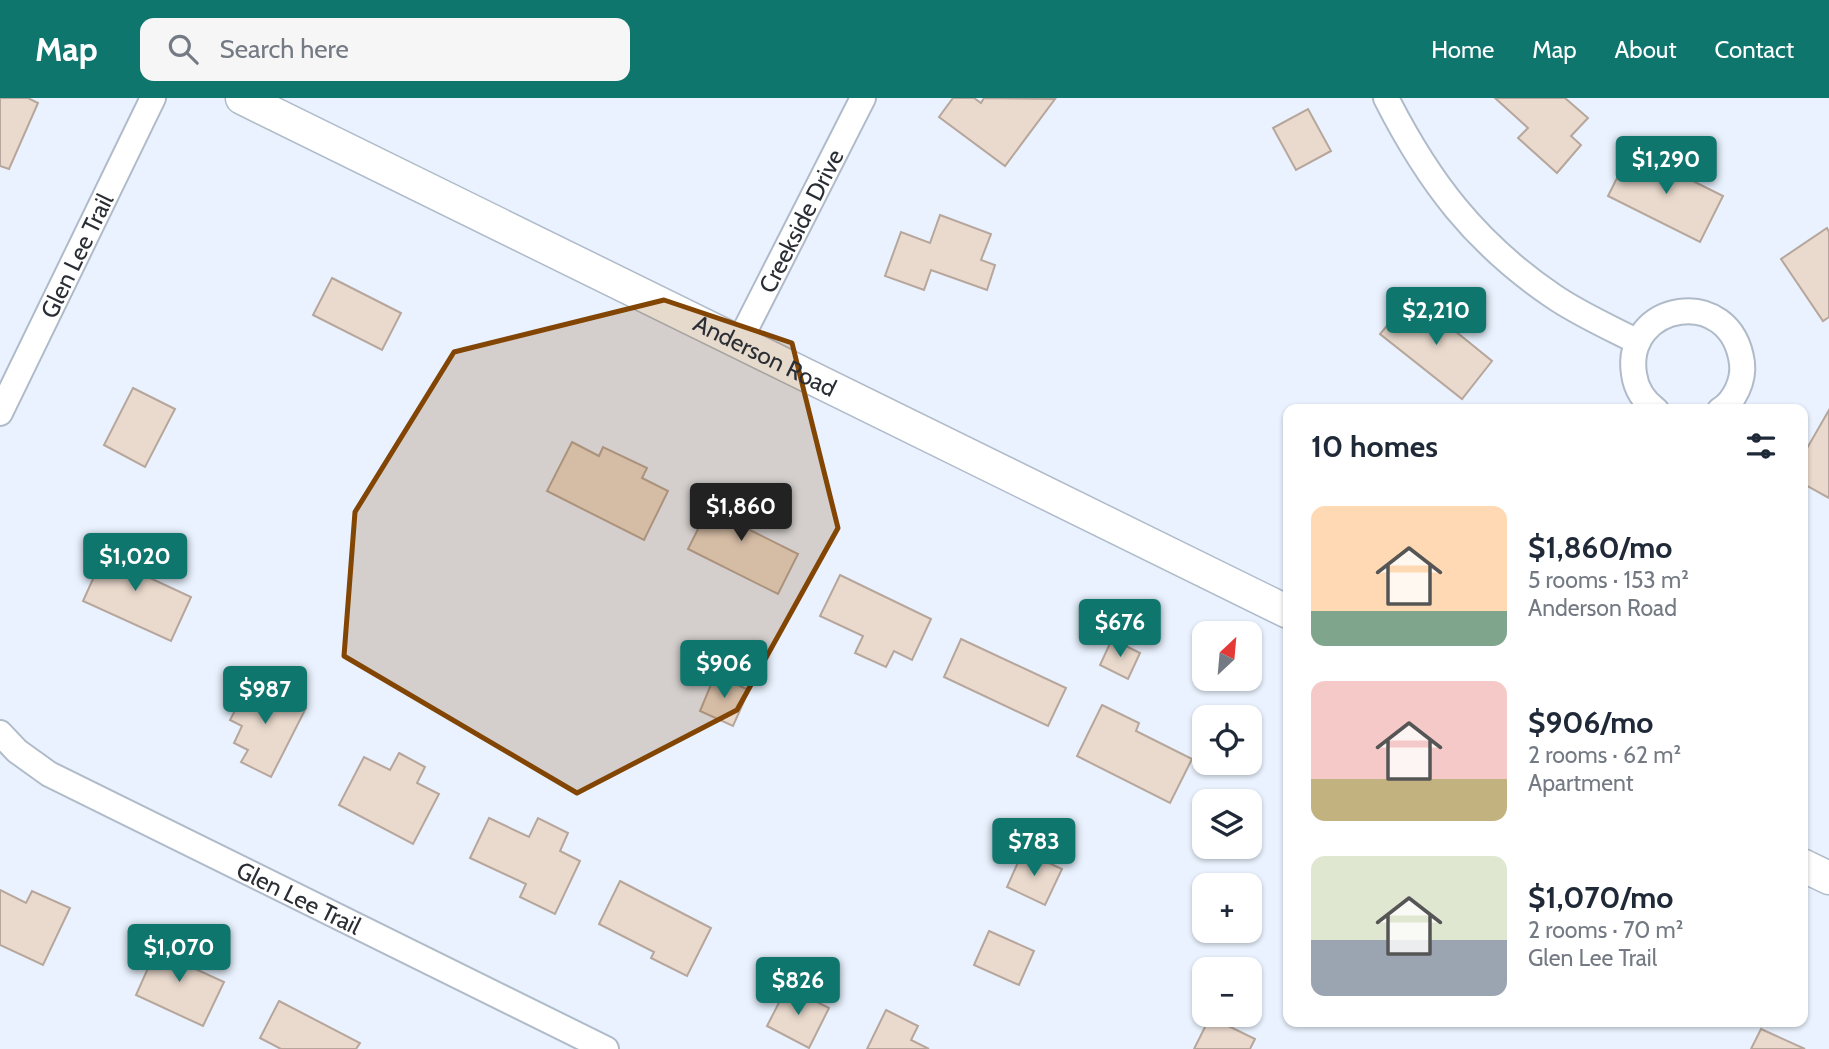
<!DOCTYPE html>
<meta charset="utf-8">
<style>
body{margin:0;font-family:Cabin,sans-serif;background:#f6f6f7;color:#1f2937;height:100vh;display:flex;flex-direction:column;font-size:26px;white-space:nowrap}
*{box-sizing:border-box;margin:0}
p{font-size:23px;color:#747a83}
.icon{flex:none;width:38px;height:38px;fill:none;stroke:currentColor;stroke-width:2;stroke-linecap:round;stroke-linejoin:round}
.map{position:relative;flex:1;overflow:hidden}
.drawer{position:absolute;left:1283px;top:306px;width:525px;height:623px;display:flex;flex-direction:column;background:#fff;border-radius:14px;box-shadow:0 2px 5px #0004}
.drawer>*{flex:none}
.needle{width:46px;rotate:26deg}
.tools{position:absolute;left:1192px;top:523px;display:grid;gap:14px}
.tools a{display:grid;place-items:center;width:70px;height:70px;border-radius:14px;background:#fff;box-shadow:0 2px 5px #0004;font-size:35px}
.price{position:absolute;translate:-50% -60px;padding:0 16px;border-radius:7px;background:#0f766e;color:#fff;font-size:23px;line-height:46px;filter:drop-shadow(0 2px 4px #0008)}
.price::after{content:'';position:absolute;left:50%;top:42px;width:21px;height:16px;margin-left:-10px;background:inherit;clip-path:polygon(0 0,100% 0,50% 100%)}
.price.current{background:#222;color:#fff}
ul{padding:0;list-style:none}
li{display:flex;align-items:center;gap:21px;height:175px;padding:0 28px}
li span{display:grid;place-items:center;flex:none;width:196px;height:140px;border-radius:14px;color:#555}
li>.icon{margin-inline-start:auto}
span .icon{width:84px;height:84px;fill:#fffc;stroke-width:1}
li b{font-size:30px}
h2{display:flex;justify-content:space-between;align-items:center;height:84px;padding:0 28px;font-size:30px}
header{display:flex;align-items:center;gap:42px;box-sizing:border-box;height:98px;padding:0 35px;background:#0f766e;color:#fff}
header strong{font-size:33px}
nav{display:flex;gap:38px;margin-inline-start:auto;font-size:24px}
.search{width:490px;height:63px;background:#f6f6f7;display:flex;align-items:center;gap:18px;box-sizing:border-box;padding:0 24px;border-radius:14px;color:#747a83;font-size:26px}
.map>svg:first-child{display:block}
.building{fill:#eadace;stroke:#b6a69b;stroke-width:2}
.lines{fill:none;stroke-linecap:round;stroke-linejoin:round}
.minor-casing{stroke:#b0bbc9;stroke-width:28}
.tertiary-casing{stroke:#b0bbc9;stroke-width:35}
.minor{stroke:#fff;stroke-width:24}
.tertiary{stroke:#fff;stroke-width:32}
.marked{fill:#824503;fill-opacity:0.2;stroke:#824503;stroke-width:5;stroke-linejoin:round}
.labels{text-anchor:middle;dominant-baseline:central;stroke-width:5;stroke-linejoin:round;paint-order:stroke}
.street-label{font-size:24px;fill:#2a2e34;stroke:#fefefe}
</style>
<header>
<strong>Map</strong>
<div class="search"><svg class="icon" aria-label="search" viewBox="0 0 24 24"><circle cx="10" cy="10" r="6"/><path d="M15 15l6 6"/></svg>Search here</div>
<nav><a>Home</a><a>Map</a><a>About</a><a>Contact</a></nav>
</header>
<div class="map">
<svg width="1829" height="951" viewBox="0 0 1829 951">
<rect width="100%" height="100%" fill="#e9f2fe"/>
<g class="building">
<polygon points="0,0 28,0 38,5 9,71 0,68"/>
<polygon points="953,0 974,0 981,5 984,0 1055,1 1005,68 939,19"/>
<polygon points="1495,0 1565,0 1588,20 1571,38 1581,47 1557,75 1518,40 1528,30"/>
<polygon points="1308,11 1331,53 1296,72 1273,30"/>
<polygon points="1631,52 1723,98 1700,144 1608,98"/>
<polygon points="940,117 991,136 981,162 995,167 987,192 931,172 924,192 885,178 901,134 930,145"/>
<polygon points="1827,130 1829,134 1829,219 1823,223 1781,161"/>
<polygon points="332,180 401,215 382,252 313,217"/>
<polygon points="1412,198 1492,263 1462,301 1380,236"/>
<polygon points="133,290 175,311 145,369 104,347"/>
<polygon points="1829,312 1829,400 1802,385 1802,359"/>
<polygon points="572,344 599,358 603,349 647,370 642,380 668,393 644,442 547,393"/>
<polygon points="720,387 756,405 744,429 798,456 778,496 688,451"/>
<polygon points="111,441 145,456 137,474 191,499 171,543 83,503"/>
<polygon points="840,477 931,521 912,562 894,553 886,569 855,555 863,538 820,518"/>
<polygon points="961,541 1066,590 1048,628 944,579"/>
<polygon points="1112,541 1140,555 1128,581 1100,567"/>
<polygon points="715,577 749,592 733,628 700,613"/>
<polygon points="251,582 306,610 271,679 241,664 248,652 234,645 242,628 230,622"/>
<polygon points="1102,607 1139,625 1136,633 1192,661 1170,705 1077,658"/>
<polygon points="399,655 425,669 417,685 439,696 413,746 339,707 364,659 390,672"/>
<polygon points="489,720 529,739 538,720 568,735 560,753 580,763 555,816 520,799 526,786 470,760"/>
<polygon points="1023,753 1062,771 1045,807 1007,789"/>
<polygon points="620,783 711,830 687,878 651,860 654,854 599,826"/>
<polygon points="0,792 26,805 32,793 70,810 43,867 0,847"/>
<polygon points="989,833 1034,853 1019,887 974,867"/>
<polygon points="161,841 196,857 191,869 224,884 203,928 136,897"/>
<polygon points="787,889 829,910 809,950 767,928"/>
<polygon points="279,903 360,945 356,951 281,951 260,940"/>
<polygon points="886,912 918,928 911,942 929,951 867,951"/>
<polygon points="1210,919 1255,941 1250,951 1194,951"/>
<polygon points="1761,931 1805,951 1751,951"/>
</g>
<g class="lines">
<g class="minor-casing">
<g id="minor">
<path d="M1386,0C1428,83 1475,145 1553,198C1579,216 1609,229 1638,244"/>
<path id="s1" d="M739,244L863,0"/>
<path d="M1656,312C1644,303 1636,291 1634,276C1623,205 1731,185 1742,265C1744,282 1735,303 1720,312"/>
<path id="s2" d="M0,315L153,0"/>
<path id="s3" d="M0,635L17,653L49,676L606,951"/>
</g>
</g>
<g class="tertiary-casing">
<g id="tertiary">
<path id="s4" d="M242,0L1288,514"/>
<polyline points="1802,767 1829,780"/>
</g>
</g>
<use href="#minor" class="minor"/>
<use href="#tertiary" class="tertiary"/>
</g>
<path class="marked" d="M664,202L792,245L838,430L737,612L577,695L344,558L355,414L454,254Z"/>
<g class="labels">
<g class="street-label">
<text stroke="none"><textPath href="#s1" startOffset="136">Creekside Drive</textPath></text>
<text stroke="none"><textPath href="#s2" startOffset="175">Glen Lee Trail</textPath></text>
<text stroke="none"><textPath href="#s4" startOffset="583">Anderson Road</textPath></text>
<text stroke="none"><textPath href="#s3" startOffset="343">Glen Lee Trail</textPath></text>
</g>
</g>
</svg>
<div class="tools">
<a><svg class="needle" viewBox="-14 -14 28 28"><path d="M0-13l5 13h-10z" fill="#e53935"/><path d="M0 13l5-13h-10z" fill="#747a83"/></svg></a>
<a><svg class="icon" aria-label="locate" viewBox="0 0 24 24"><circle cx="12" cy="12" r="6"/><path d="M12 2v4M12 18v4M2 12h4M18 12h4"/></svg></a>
<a><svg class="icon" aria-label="layers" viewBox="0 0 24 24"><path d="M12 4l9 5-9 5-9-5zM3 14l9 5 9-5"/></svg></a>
<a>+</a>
<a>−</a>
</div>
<b class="price" style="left:1666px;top:98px">$1,290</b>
<b class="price" style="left:1436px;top:249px">$2,210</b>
<b class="price current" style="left:741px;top:445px">$1,860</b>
<b class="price" style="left:135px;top:495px">$1,020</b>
<b class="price" style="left:1120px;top:561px">$676</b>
<b class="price" style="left:724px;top:602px">$906</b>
<b class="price" style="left:265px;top:628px">$987</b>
<b class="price" style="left:1034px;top:780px">$783</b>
<b class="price" style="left:179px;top:886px">$1,070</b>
<b class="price" style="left:798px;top:919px">$826</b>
<section class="drawer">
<h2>10 homes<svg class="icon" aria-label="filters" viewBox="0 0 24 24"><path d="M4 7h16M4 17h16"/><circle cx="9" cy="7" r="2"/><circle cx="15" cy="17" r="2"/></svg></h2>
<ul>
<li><span style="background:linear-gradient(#ffd9b3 75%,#7fa58c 0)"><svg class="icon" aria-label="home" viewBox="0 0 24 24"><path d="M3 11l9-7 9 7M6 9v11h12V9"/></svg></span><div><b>$1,860/mo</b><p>5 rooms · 153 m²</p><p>Anderson Road</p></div></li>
<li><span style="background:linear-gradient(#f6c9c9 70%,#c2b280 0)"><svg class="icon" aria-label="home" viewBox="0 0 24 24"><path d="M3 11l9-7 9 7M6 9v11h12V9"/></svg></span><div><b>$906/mo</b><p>2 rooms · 62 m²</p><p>Apartment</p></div></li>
<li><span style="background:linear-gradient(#dfe7d0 60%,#9aa5b1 0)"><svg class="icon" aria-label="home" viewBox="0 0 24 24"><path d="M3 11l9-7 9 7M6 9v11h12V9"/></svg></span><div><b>$1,070/mo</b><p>2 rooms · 70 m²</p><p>Glen Lee Trail</p></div></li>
</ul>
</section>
</div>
